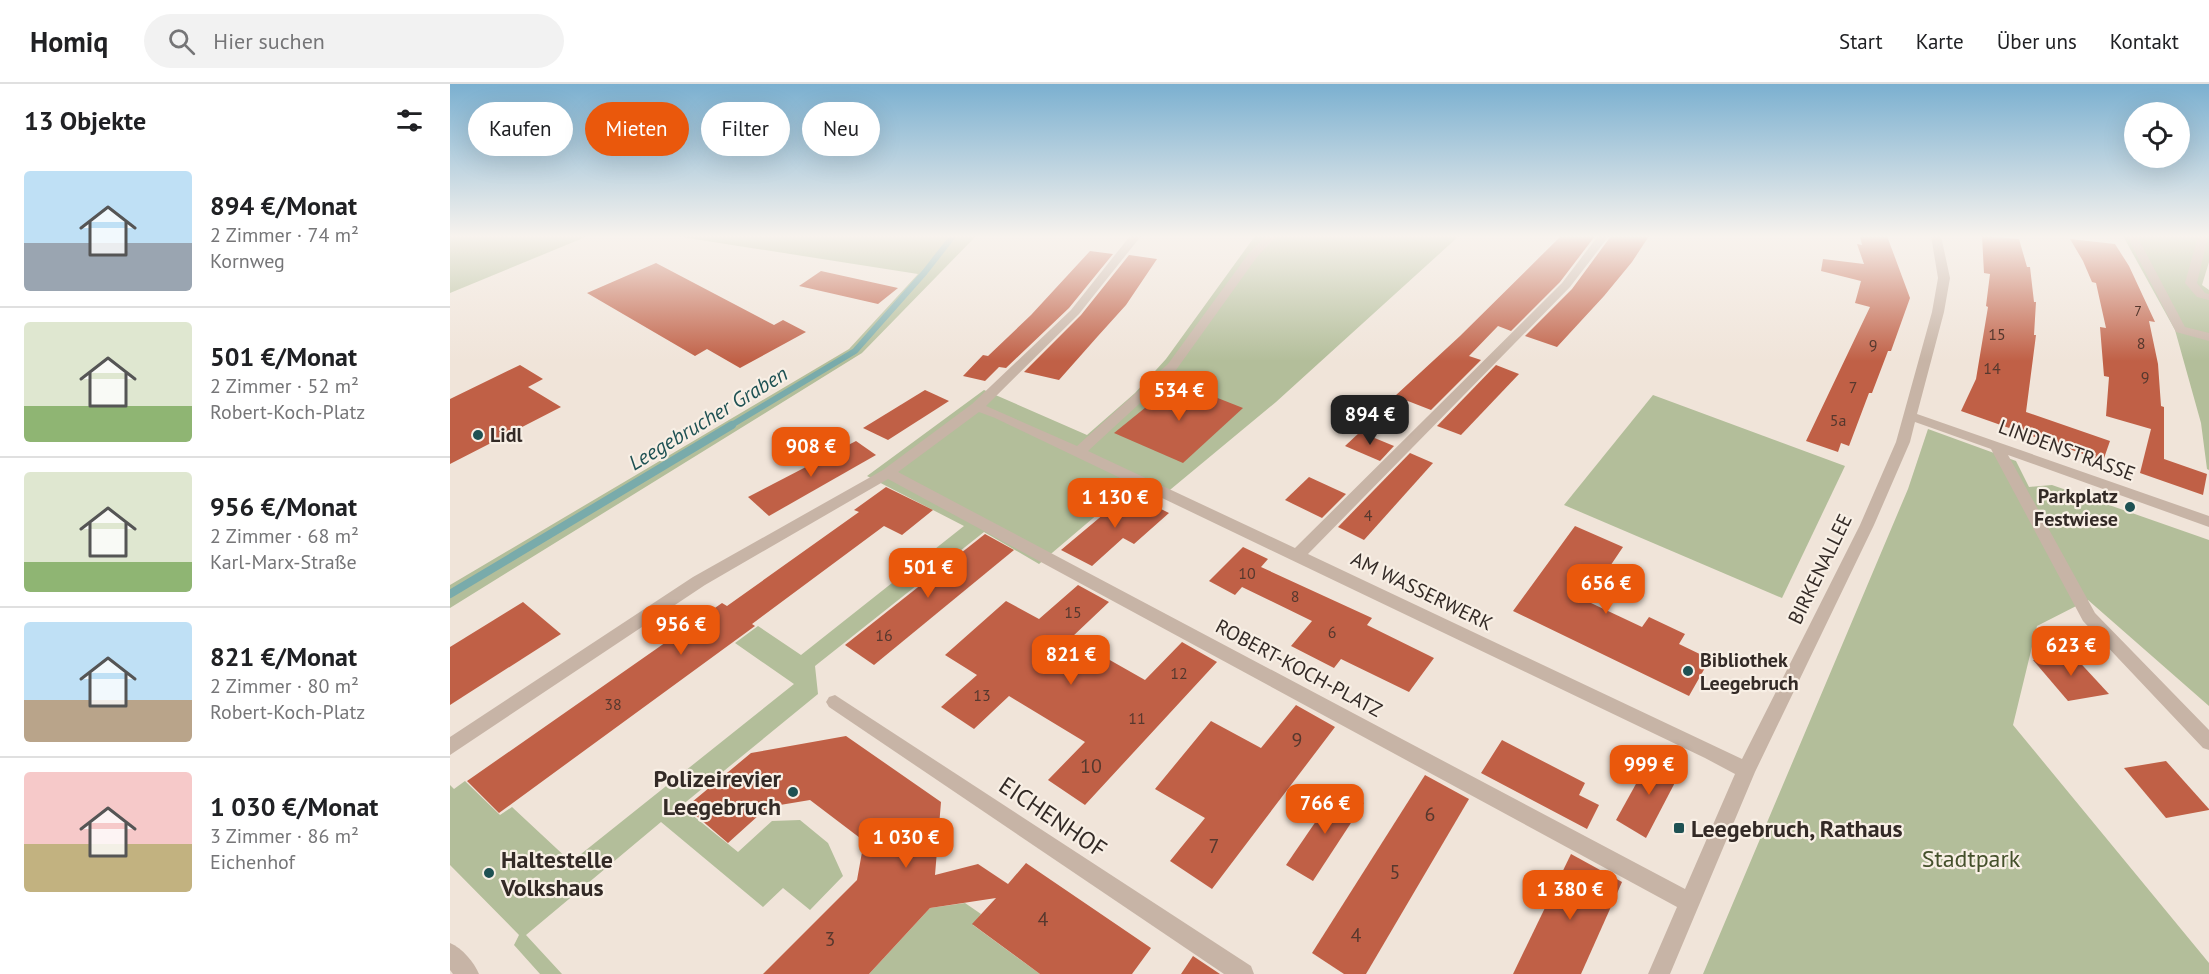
<!DOCTYPE html>
<html lang="de">
<meta charset="utf-8">
<style>
body{margin:0;font-family:"PT Sans",sans-serif;background:#f2f2f2;color:#202124;height:100vh;display:flex;flex-direction:column;font-size:22px;white-space:nowrap}
*{box-sizing:border-box;margin:0}
p{font-size:20px;color:#757577}
.icon{flex:none;width:33px;height:33px;fill:none;stroke:currentColor;stroke-width:2;stroke-linecap:round;stroke-linejoin:round}
.map{position:relative;flex:1;overflow:hidden}
.details{display:flex;flex-direction:column;background:#fff;width:450px}
.details>*{flex:none}
.top-card{position:absolute;left:18px;top:18px;width:570px;height:54px;display:flex;gap:12px}
.controls{position:absolute;left:1674px;top:18px;display:grid;gap:12px}
.controls a{display:grid;place-items:center;width:66px;height:66px;border-radius:50%;background:#fff;box-shadow:0 6px 24px #0002;font-size:30px}
.price{position:absolute;translate:-50% -51px;padding:0 14px;border-radius:12px;background:#ea580c;color:#fff;font-size:20px;line-height:39px;filter:drop-shadow(0 2px 3px #0008)}
.price::after{content:'';position:absolute;left:50%;top:36px;width:18px;height:14px;margin-left:-9px;background:inherit;clip-path:polygon(0 0,100% 0,50% 100%)}
.price.active{background:#222;color:#fff}
ul{padding:0;list-style:none}
li{display:flex;align-items:center;gap:18px;height:150px;padding:0 24px}
li+li{border-top:2px solid #e0e0e0}
li span{display:grid;place-items:center;flex:none;width:168px;height:120px;border-radius:6px;color:#555}
li>.icon{margin-inline-start:auto}
span .icon{width:72px;height:72px;fill:#fffc;stroke-width:1}
li b{font-size:26px}
h2{display:flex;justify-content:space-between;align-items:center;height:72px;padding:0 24px;font-size:26px}
.pill{padding:0 21px;border-radius:27px;background:#fff;box-shadow:0 6px 24px #0002;font-size:21px;line-height:54px}
.pill.active{background:#ea580c;color:#fff}
header{display:flex;align-items:center;gap:36px;box-sizing:border-box;height:84px;padding:0 30px;background:#fff;border-bottom:2px solid #e0e0e0}
header strong{font-size:28px}
nav{display:flex;gap:33px;margin-inline-start:auto;font-size:21px}
.search{width:420px;height:54px;background:#f2f2f2;display:flex;align-items:center;gap:15px;box-sizing:border-box;padding:0 21px;border-radius:33px;color:#757577;font-size:22px}
main{display:flex;flex:1;min-height:0}
.map>svg:first-child{display:block}
.green{fill:#b3be9a}
.lines{fill:none;stroke-linecap:round;stroke-linejoin:round}
.stream-far1{stroke:#79abab;stroke-width:6}
.stream{stroke:#79abab;stroke-width:8}
.building{fill:#c06046}
.minor{fill:#c7b4a6;fill-rule:evenodd}
.poi-dot{fill:#1e5153;stroke:#f8efe5;stroke-width:2}
.labels{text-anchor:middle;dominant-baseline:central;stroke-width:4.5;stroke-linejoin:round;paint-order:stroke}
.far-number-label{font-size:14px;fill:#56382e}
.number-label{font-size:16px;fill:#56382e}
.poi-label{font-size:20px;font-weight:bold;fill:#332a26;stroke:#f8efe5;text-anchor:start}
.street-label{font-size:20px;fill:#332a26;stroke:#f8efe5}
.near-number-label{font-size:20px;fill:#56382e}
.water-label{font-size:21px;font-style:italic;fill:#1e5153;stroke:#f8efe5}
.near-poi-label{font-size:24px;font-weight:bold;fill:#332a26;stroke:#f8efe5;text-anchor:start}
.near-street-label{font-size:24px;fill:#332a26;stroke:#f8efe5}
.near-park-label{font-size:24px;fill:#44502b;stroke:#f8efe5}
</style>
<header>
<strong>Homiq</strong>
<div class="search"><svg class="icon" aria-label="search" viewBox="0 0 24 24"><circle cx="10" cy="10" r="6"/><path d="M15 15l6 6"/></svg>Hier suchen</div>
<nav><a>Start</a><a>Karte</a><a>Über uns</a><a>Kontakt</a></nav>
</header>
<main>
<section class="details">
<h2>13 Objekte<svg class="icon" aria-label="filters" viewBox="0 0 24 24"><path d="M4 7h16M4 17h16"/><circle cx="9" cy="7" r="2"/><circle cx="15" cy="17" r="2"/></svg></h2>
<ul>
<li><span style="background:linear-gradient(#bfe0f5 60%,#9aa5b1 0)"><svg class="icon" aria-label="home" viewBox="0 0 24 24"><path d="M3 11l9-7 9 7M6 9v11h12V9"/></svg></span><div><b>894 €/Monat</b><p>2 Zimmer · 74 m²</p><p>Kornweg</p></div></li>
<li><span style="background:linear-gradient(#dfe7d0 70%,#8fb573 0)"><svg class="icon" aria-label="home" viewBox="0 0 24 24"><path d="M3 11l9-7 9 7M6 9v11h12V9"/></svg></span><div><b>501 €/Monat</b><p>2 Zimmer · 52 m²</p><p>Robert-Koch-Platz</p></div></li>
<li><span style="background:linear-gradient(#dfe7d0 75%,#8fb573 0)"><svg class="icon" aria-label="home" viewBox="0 0 24 24"><path d="M3 11l9-7 9 7M6 9v11h12V9"/></svg></span><div><b>956 €/Monat</b><p>2 Zimmer · 68 m²</p><p>Karl-Marx-Straße</p></div></li>
<li><span style="background:linear-gradient(#bfe0f5 65%,#b9a48a 0)"><svg class="icon" aria-label="home" viewBox="0 0 24 24"><path d="M3 11l9-7 9 7M6 9v11h12V9"/></svg></span><div><b>821 €/Monat</b><p>2 Zimmer · 80 m²</p><p>Robert-Koch-Platz</p></div></li>
<li><span style="background:linear-gradient(#f6c9c9 60%,#c2b280 0)"><svg class="icon" aria-label="home" viewBox="0 0 24 24"><path d="M3 11l9-7 9 7M6 9v11h12V9"/></svg></span><div><b>1 030 €/Monat</b><p>3 Zimmer · 86 m²</p><p>Eichenhof</p></div></li>
</ul>
</section>
<div class="map">
<svg width="1759" height="890" viewBox="0 0 1759 890">
<rect width="100%" height="100%" fill="#f0e4d9"/>
<g class="green">
<polygon points="0,152 138,152 0,209"/>
<polygon points="225,152 526,152 412,269 0,524 0,501 399,265 468,190"/>
<polygon points="805,152 1009,152 826,318 709,415 682,401 589,480 534,448 365,582 368,610 231,722 288,768 322,737 350,736 378,759 393,792 360,826 333,804 313,823 211,738 76,851 112,890 90,890 64,861 69,851 0,781 0,701 4,705 15,697 50,731 62,723 121,778 344,600 285,559 308,542 351,571 514,442 417,392 534,306 637,351 685,309 716,275"/>
<polygon points="1673,152 1759,152 1759,178 1752,201 1759,206 1759,386 1757,385 1751,339 1725,246"/>
<polygon points="1203,311 1395,382 1332,514 1114,421"/>
<polygon points="1478,345 1566,377 1579,403 1602,401 1759,456 1759,622 1638,516 1587,542 1563,641 1759,879 1759,890 1253,890 1458,405"/>
<polygon points="515,819 531,830 523,841 590,890 419,890 480,824"/>
</g>
<g class="lines">
<polyline class="stream-far1" points="280,342 405,267 475,188 503,152"/>
<polyline class="stream" points="0,510 282,341"/>
</g>
<g class="building">
<polygon points="1111,152 1145,152 1110,198 1061,247 1048,242 1019,272 1031,276 981,326 945,312 1010,252"/>
<polygon points="1161,152 1199,152 1182,178 1154,212 1107,263 1075,252 1122,205"/>
<polygon points="1410,152 1437,152 1460,214 1441,267 1438,267 1422,309 1419,309 1399,362 1391,359 1388,368 1356,357 1420,223 1405,219 1411,197 1371,187 1373,175 1414,180 1407,160 1412,161"/>
<polygon points="1532,152 1569,155 1577,183 1580,183 1584,218 1586,218 1584,251 1586,251 1576,328 1660,357 1653,377 1511,327 1526,295 1538,223 1536,222 1540,190 1534,189"/>
<polygon points="1620,155 1665,160 1679,182 1705,238 1699,237 1708,280 1711,322 1714,323 1714,375 1757,390 1753,411 1690,389 1701,345 1656,332 1659,293 1654,292 1650,243 1656,244 1646,199 1642,198 1633,177"/>
<polygon points="640,167 663,170 619,224 556,284 549,283 535,297 513,292 533,271 538,272 581,231"/>
<polygon points="679,171 707,175 676,221 648,252 609,296 574,288 631,231"/>
<polygon points="206,179 324,241 333,236 356,248 290,284 257,265 245,272 137,209"/>
<polygon points="371,187 448,204 428,220 349,202"/>
<polygon points="70,281 93,295 78,303 111,323 0,380 0,315"/>
<polygon points="1046,281 1069,290 1011,351 987,342"/>
<polygon points="727,298 793,324 733,379 664,349"/>
<polygon points="475,306 499,317 438,356 413,344"/>
<polygon points="910,348 944,362 930,377 895,362"/>
<polygon points="406,357 426,371 319,432 298,413"/>
<polygon points="960,369 983,379 914,456 888,443"/>
<polygon points="859,393 896,410 872,434 835,416"/>
<polygon points="436,403 483,426 452,451 434,442 302,540 305,542 49,729 17,697 272,519 277,522 409,428 404,426"/>
<polygon points="679,409 719,429 684,460 673,454 642,482 611,466"/>
<polygon points="1125,442 1173,463 1148,500 1153,502 1141,519 1192,543 1199,533 1235,550 1229,560 1260,575 1239,612 1063,527"/>
<polygon points="535,450 564,466 424,581 395,561"/>
<polygon points="793,463 818,475 811,483 922,534 917,541 984,574 959,608 891,575 884,584 841,562 862,537 792,503 785,511 759,497"/>
<polygon points="628,501 659,518 621,554 695,596 732,558 767,578 635,721 598,696 635,658 559,612 524,645 491,623 527,591 495,571 556,517 589,535"/>
<polygon points="73,518 111,550 0,621 0,563"/>
<polygon points="1622,570 1659,610 1618,617 1583,576"/>
<polygon points="846,621 885,643 762,805 720,777 755,734 705,705 761,637 811,664"/>
<polygon points="396,652 491,718 485,791 528,780 558,800 576,779 701,864 682,890 590,890 522,840 546,814 480,824 419,890 313,890 407,796 414,757 360,716 318,723 278,759 236,723 301,669"/>
<polygon points="1052,656 1135,699 1129,711 1149,721 1137,745 1031,689"/>
<polygon points="1202,671 1231,687 1196,754 1166,736"/>
<polygon points="1716,677 1759,725 1759,726 1716,734 1674,684"/>
<polygon points="975,691 1019,715 916,890 894,890 862,869"/>
<polygon points="888,705 914,719 863,797 836,781"/>
<polygon points="1121,770 1172,798 1131,890 1063,890"/>
<polygon points="743,872 770,890 731,890"/>
</g>
<g class="lines">
<g class="minor">
<path d="M680,152H691L629,230L536,322L627,362L718,280L799,169L816,152H827L807,173L726,286L638,367L845,464L1112,199L1148,152H1159L1120,203L858,470L1292,675L1410,441L1446,358L1482,228L1488,194L1481,152H1491L1500,194L1494,228L1467,330L1759,432V443L1558,371L1645,529L1759,646V666L1753,664L1633,537L1541,365L1465,338L1460,358L1424,441L1305,688L1220,890H1198L1227,823L438,395L255,501L0,671V653L243,493L433,386L522,320L621,226ZM529,328L545,334L1255,674L1285,690L1235,805L448,388Z"/>
<polygon points="1677,152 1687,152 1735,243 1759,249 1759,257 1726,248"/>
<polygon points="1748,152 1758,152 1747,199 1755,209 1759,210 1759,216 1747,213 1735,199"/>
<polygon points="385,611 801,882 804,890 774,890 379,623 376,618 379,613"/>
<path d="M0,859C12,864 24,878 29,890H3L0,886Z"/>
</g>
</g>
<linearGradient id="sky" x2="0" y2="1"><stop stop-color="#7bb0d0"/><stop offset="0.55" stop-color="#f8f3ee"/><stop offset="1" stop-color="#f8f3ee" stop-opacity="0"/></linearGradient>
<rect width="1759" height="277" fill="url(#sky)"/>
<g class="poi-dot">
<circle cx="28" cy="351" r="6"/>
<circle cx="1680" cy="423" r="6"/>
<circle cx="1238" cy="587" r="6"/>
<circle cx="343" cy="708" r="6"/>
<rect x="1223" y="738" width="12" height="12" rx="3"/>
<circle cx="39" cy="789" r="6"/>
</g>
<g class="labels">
<g class="far-number-label">
<text x="1688" y="227">7</text>
</g>
<g class="number-label">
<text x="1547" y="250">15</text>
<text x="1691" y="259">8</text>
<text x="1423" y="261">9</text>
<text x="1542" y="284">14</text>
<text x="1695" y="293">9</text>
<text x="1403" y="303">7</text>
<text x="1388" y="336">5a</text>
<text x="918" y="431">4</text>
<text x="797" y="489">10</text>
<text x="845" y="512">8</text>
<text x="623" y="528">15</text>
<text x="882" y="548">6</text>
<text x="434" y="551">16</text>
<text x="729" y="589">12</text>
<text x="532" y="611">13</text>
<text x="163" y="620">38</text>
<text x="687" y="634">11</text>
</g>
<g class="poi-label">
<text x="40" y="351">Lidl</text>
<text x="1668" y="412" text-anchor="end">Parkplatz<tspan x="1668" dy="23">Festwiese</tspan></text>
<text x="1250" y="576">Bibliothek<tspan x="1250" dy="23">Leegebruch</tspan></text>
</g>
<g class="street-label">
<text transform="translate(1617 366) rotate(20)">LINDENSTRASSE</text>
<text transform="translate(1370 485) rotate(-64)">BIRKENALLEE</text>
<text transform="translate(972 507) rotate(26)">AM WASSERWERK</text>
<text transform="translate(849 584) rotate(28)">ROBERT-KOCH-PLATZ</text>
</g>
<g class="near-number-label">
<text x="847" y="656">9</text>
<text x="641" y="682">10</text>
<text x="980" y="730">6</text>
<text x="764" y="762">7</text>
<text x="945" y="788">5</text>
<text x="593" y="835">4</text>
<text x="906" y="851">4</text>
<text x="380" y="855">3</text>
</g>
<g class="water-label">
<text transform="translate(258 334) rotate(-31)">Leegebrucher Graben</text>
</g>
<g class="near-poi-label">
<text x="331" y="694" text-anchor="end">Polizeirevier<tspan x="331" dy="28">Leegebruch</tspan></text>
<text x="1241" y="744">Leegebruch, Rathaus</text>
<text x="51" y="775">Haltestelle<tspan x="51" dy="28">Volkshaus</tspan></text>
</g>
<g class="near-street-label">
<text transform="translate(603 733) rotate(34)">EICHENHOF</text>
</g>
<g class="near-park-label">
<text x="1521" y="774">Stadtpark</text>
</g>
</g>
</svg>
<div class="controls">
<a><svg class="icon" aria-label="locate" viewBox="0 0 24 24"><circle cx="12" cy="12" r="6"/><path d="M12 2v4M12 18v4M2 12h4M18 12h4"/></svg></a>
</div>
<b class="price" style="left:729px;top:338px">534 €</b>
<b class="price active" style="left:920px;top:362px">894 €</b>
<b class="price" style="left:361px;top:394px">908 €</b>
<b class="price" style="left:665px;top:445px">1 130 €</b>
<b class="price" style="left:478px;top:515px">501 €</b>
<b class="price" style="left:1156px;top:531px">656 €</b>
<b class="price" style="left:231px;top:572px">956 €</b>
<b class="price" style="left:1621px;top:593px">623 €</b>
<b class="price" style="left:621px;top:602px">821 €</b>
<b class="price" style="left:1199px;top:712px">999 €</b>
<b class="price" style="left:875px;top:751px">766 €</b>
<b class="price" style="left:456px;top:785px">1 030 €</b>
<b class="price" style="left:1120px;top:837px">1 380 €</b>
<div class="top-card">
<a class="pill">Kaufen</a>
<a class="pill active">Mieten</a>
<a class="pill">Filter</a>
<a class="pill">Neu</a>
</div>
</div>
</main>
